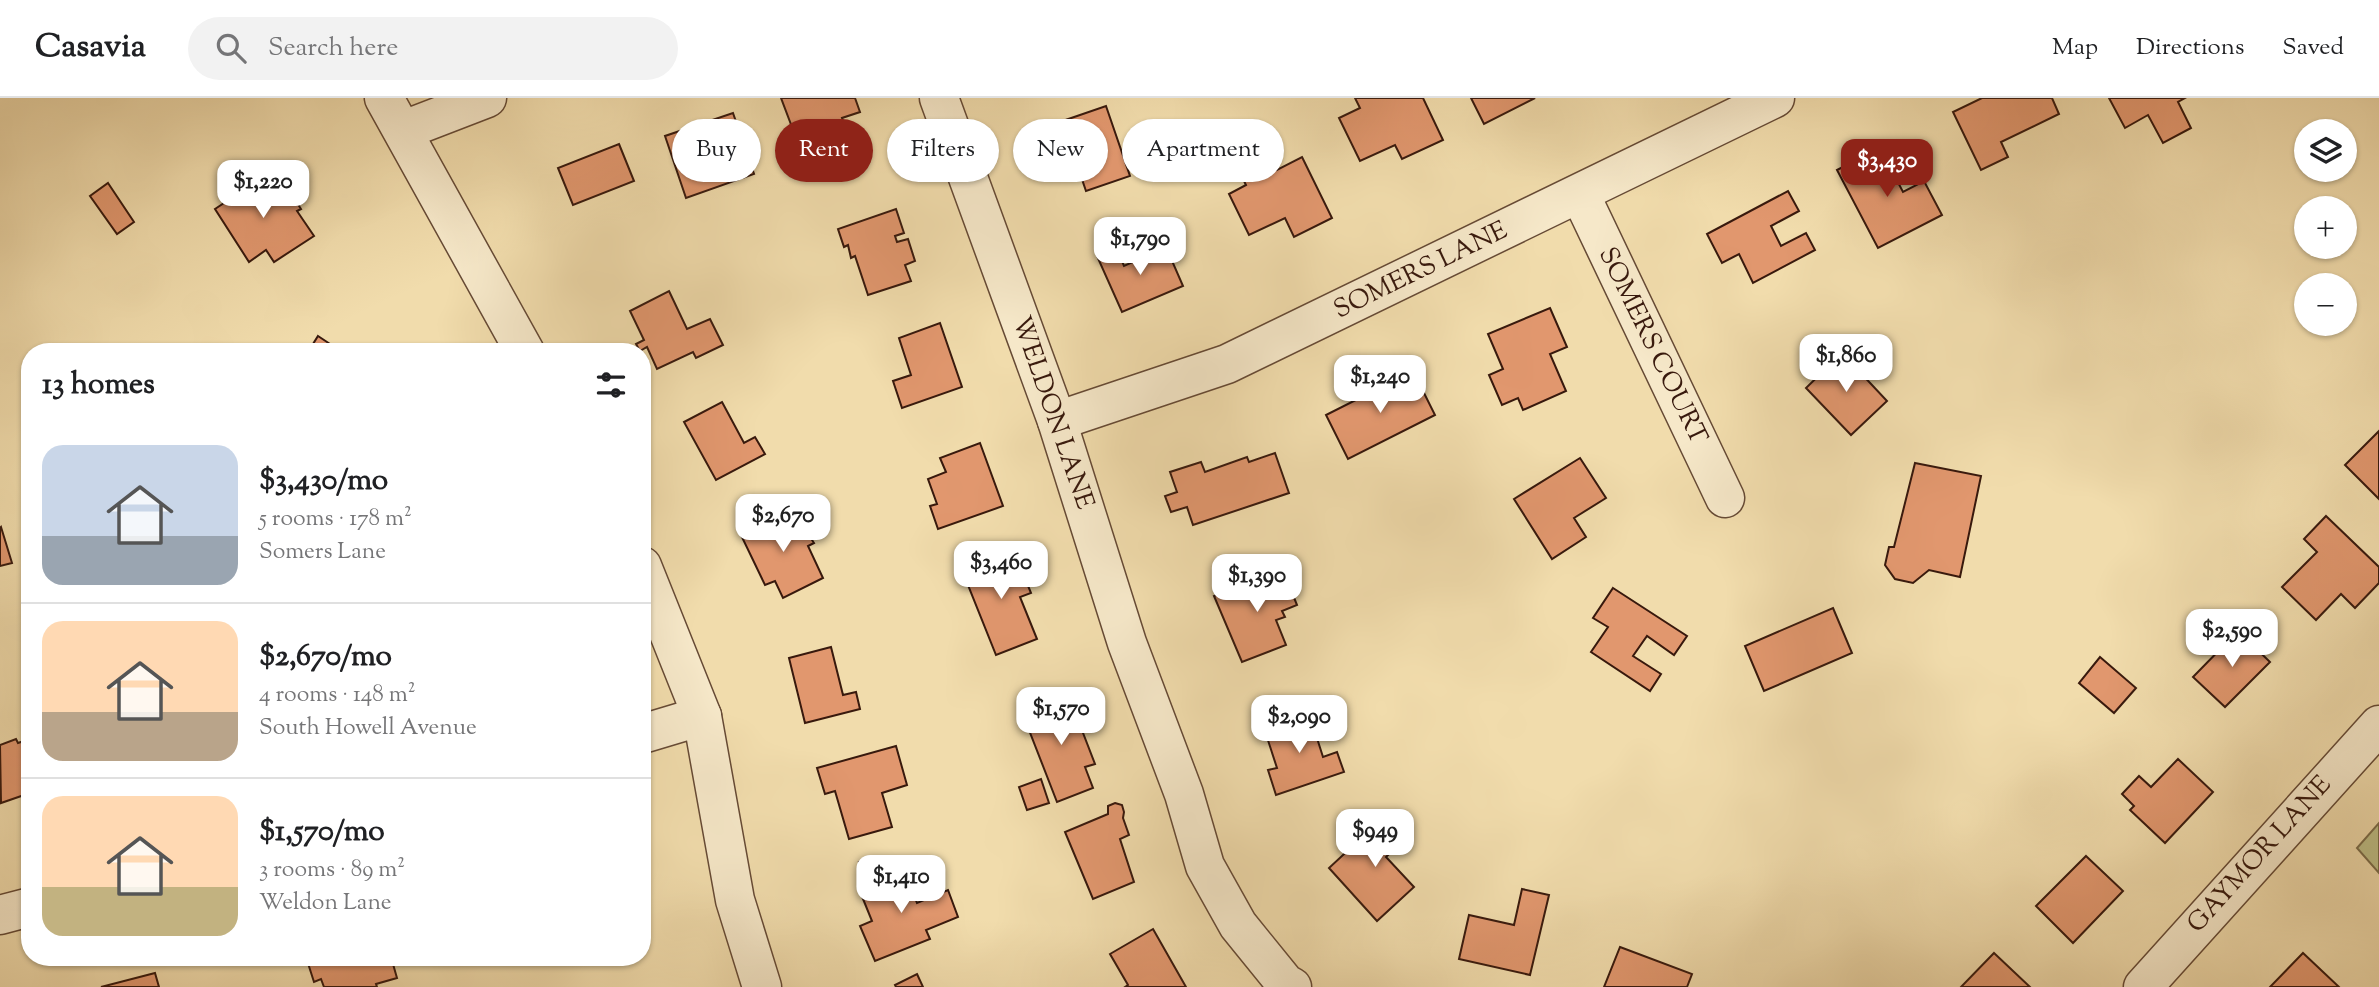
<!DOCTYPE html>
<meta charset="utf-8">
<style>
body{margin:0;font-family:"Sorts Mill Goudy",serif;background:#f2f2f2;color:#202124;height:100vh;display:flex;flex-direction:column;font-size:26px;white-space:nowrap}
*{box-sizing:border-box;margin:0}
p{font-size:23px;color:#757577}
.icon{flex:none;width:38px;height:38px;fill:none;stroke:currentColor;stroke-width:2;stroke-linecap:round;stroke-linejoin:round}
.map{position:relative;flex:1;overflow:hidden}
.side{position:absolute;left:21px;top:245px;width:630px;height:623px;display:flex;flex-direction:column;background:#fff;border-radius:28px;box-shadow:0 2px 5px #0004}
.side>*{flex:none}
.banner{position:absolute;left:672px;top:21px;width:665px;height:63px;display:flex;gap:14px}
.buttons{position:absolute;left:2294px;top:21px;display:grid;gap:14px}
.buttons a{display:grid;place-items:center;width:63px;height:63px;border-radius:50%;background:#fff;box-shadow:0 2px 5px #0004;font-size:35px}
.price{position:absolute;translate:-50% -60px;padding:0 16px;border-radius:14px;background:#fff;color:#222;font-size:23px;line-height:46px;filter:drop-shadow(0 2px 4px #0008)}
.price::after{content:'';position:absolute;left:50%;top:42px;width:21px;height:16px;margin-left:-10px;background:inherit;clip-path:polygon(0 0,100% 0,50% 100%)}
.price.current{background:#8f2418;color:#fff}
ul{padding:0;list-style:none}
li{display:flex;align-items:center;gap:21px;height:175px;padding:0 21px}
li+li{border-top:2px solid #e0e0e0}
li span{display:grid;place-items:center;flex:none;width:196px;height:140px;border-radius:21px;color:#555}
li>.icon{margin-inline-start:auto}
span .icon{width:84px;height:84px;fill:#fffc;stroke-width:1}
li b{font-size:30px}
h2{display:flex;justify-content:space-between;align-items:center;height:84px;padding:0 21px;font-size:30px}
.pill{padding:0 24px;border-radius:32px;background:#fff;box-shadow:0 2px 5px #0004;font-size:24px;line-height:63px}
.pill.current{background:#8f2418;color:#fff}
header{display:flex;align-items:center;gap:42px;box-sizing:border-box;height:98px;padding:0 35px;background:#fff;border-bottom:2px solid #e0e0e0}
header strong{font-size:33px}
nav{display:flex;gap:38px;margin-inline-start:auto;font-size:24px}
.search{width:490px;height:63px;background:#f2f2f2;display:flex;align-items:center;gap:18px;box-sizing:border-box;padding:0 24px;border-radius:38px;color:#757577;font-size:26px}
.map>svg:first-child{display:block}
.green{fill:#bebf87;stroke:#7b6c4a;stroke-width:2}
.building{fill:#e1976e;stroke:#38190d;stroke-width:2}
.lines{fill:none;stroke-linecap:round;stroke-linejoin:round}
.minor-casing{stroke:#664a35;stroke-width:41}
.minor{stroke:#f6e8c9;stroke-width:38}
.labels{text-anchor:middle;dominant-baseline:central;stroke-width:5;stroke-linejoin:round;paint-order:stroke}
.street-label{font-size:26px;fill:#38190d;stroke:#f6e8c9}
</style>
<header>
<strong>Casavia</strong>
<div class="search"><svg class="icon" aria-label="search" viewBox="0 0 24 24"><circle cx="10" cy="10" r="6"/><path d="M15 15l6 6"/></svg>Search here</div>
<nav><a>Map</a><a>Directions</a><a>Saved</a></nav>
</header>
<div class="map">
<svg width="2379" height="889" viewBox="0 0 2379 889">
<rect width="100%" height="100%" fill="#f1dcac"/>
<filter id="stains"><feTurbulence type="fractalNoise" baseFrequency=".00286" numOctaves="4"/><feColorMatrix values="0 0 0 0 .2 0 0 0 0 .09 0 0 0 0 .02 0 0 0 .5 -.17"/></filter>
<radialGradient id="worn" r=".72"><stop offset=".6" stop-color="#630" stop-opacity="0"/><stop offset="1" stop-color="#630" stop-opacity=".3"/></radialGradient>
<polygon class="green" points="2379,725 2379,775 2357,750"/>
<g class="building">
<polygon points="781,0 855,0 860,14 842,20 849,40 805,55 798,36 795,37"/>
<polygon points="1355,0 1423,0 1443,42 1402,61 1395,47 1360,63 1339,20 1360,10"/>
<polygon points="1471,0 1535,0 1484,26"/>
<polygon points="1982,0 2052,0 2059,16 2001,44 2008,59 1981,72 1953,14"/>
<polygon points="2109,0 2185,0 2178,4 2191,30 2163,45 2148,17 2125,30"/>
<polygon points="1106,8 1130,78 1086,93 1072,52 1060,56 1051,27"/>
<polygon points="733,15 754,76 686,100 665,38"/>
<polygon points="619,46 634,83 573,107 558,70"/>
<polygon points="1880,50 1903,94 1924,83 1942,117 1878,150 1837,72"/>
<polygon points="1302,59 1332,120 1294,139 1285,120 1249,137 1229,96 1246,87 1241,77 1272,62 1277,72"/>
<polygon points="266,77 281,100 290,94 301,111 297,113 314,138 274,164 266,152 249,164 215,111 224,105 219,96 240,83 245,90"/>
<polygon points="108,85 134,124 117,136 90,98"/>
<polygon points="1788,93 1799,113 1771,128 1781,148 1806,135 1815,152 1753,185 1739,156 1722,165 1707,136"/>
<polygon points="896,111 904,135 895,138 897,144 908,141 915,163 905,167 911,183 868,197 855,158 851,160 848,147 844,149 838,131"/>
<polygon points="1116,149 1124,168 1166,149 1183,188 1122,214 1097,158"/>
<polygon points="669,193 687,231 710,221 723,247 696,260 693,254 657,271 647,249 640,253 636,246 644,242 630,213"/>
<polygon points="1550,210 1567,249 1550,256 1566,293 1523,312 1518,300 1502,307 1489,277 1503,271 1488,236"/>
<polygon points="940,225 962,289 902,310 893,283 911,277 899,240"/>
<polygon points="318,238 342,254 308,254"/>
<polygon points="1842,255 1887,303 1851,337 1806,290"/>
<polygon points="1413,273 1435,317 1348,361 1326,317"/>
<polygon points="722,304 744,345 755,339 765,356 716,382 684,324"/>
<polygon points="2379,333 2379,401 2345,367"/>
<polygon points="980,345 1003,408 938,431 930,408 937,406 928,381 946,374 940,360"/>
<polygon points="1275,355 1289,395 1193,427 1187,409 1171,414 1165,398 1177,394 1170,374 1201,364 1205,374 1247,359 1249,364"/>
<polygon points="1580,360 1606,400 1574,420 1586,439 1552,461 1514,401"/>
<polygon points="1915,365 1981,378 1960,479 1929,472 1913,485 1895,481 1885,467 1889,449 1894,449"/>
<polygon points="794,414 814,445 808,448 823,480 783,500 775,483 765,487 740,435 760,425 763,430"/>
<polygon points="2326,418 2379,469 2379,485 2355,510 2341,496 2316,522 2282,489 2317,454 2304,441"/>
<polygon points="1,429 12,465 0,468 0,430"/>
<polygon points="999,452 1008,472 1020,468 1031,495 1020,499 1037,541 996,557 968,487 971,486 963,466"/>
<polygon points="1282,470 1297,507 1282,513 1285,519 1276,522 1286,547 1242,564 1214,498"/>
<polygon points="1613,490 1687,538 1674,557 1647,538 1633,558 1661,576 1650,593 1591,554 1608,529 1593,520"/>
<polygon points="1833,510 1852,555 1764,593 1745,548"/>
<polygon points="2238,533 2270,564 2225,609 2193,579"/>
<polygon points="831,549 843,597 856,594 860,611 805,625 789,560"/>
<polygon points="2100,559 2136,590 2114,615 2079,585"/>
<polygon points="1068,596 1095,666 1085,669 1093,690 1057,704 1022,614"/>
<polygon points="1309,615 1323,659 1337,654 1344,674 1276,697 1268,672 1277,670 1264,630"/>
<polygon points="16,641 18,645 30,641 30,695 1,705 0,647"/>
<polygon points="896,648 907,687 882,695 892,729 849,741 835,693 825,696 817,670"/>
<polygon points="2178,661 2213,694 2165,745 2130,712 2134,708 2122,696 2139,678 2151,689"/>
<polygon points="1041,681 1049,705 1027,712 1019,689"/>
<polygon points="1115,705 1122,707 1124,714 1123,720 1129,737 1120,741 1134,784 1093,801 1065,734 1108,716 1108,708"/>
<polygon points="1385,718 1411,746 1403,754 1397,748 1386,759 1414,789 1377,823 1329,770"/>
<polygon points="878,758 888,758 890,768 864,779 859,764"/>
<polygon points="2086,758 2123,793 2073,845 2036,808"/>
<polygon points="904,772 917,805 948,792 958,819 926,832 930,841 875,863 860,828 872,823 859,791"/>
<polygon points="1522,791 1549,797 1530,877 1459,861 1469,817 1514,827"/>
<polygon points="1153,831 1186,889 1125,889 1128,887 1110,856"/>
<polygon points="1620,849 1692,876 1687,889 1604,889"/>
<polygon points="1994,855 2030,889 1961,889"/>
<polygon points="2303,855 2339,889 2270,889"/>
<polygon points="306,859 391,859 397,880 376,886 377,889 324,889 321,881 314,884"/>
<polygon points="155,875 159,889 101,889"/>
<polygon points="917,876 923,889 896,889 895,887"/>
</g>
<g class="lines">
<g class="minor-casing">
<g id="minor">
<polyline points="384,0 525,254"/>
<polyline points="939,0 1057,323 1127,545 1184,696 1205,768 1238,827 1285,885 1292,889"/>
<polyline points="404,32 487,0"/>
<polyline points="1580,96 1725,400"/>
<polyline points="1057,323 1227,266 1775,0"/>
<polyline points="642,468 702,618 735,802 762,889"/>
<polyline points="642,636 702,618"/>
<polyline points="0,817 30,809"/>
<polyline points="2143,889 2379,627"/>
</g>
</g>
<use href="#minor" class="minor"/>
</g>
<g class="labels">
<g class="street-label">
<text transform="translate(1421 173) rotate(-26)">SOMERS LANE</text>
<text transform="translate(1652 248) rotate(64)">SOMERS COURT</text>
<text transform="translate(1052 315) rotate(71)">WELDON LANE</text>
<text transform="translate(2260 757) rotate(-48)">GAYMOR LANE</text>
</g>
</g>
<rect width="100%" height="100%" filter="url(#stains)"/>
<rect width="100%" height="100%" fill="url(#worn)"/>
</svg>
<div class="buttons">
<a><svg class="icon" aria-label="layers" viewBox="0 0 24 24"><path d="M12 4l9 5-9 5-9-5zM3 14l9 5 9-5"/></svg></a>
<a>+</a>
<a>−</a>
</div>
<b class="price current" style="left:1887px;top:101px">$3,430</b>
<b class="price" style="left:263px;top:122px">$1,220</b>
<b class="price" style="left:1140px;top:179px">$1,790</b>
<b class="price" style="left:1846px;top:296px">$1,860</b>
<b class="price" style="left:1380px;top:317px">$1,240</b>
<b class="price" style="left:783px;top:456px">$2,670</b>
<b class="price" style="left:1001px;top:503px">$3,460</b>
<b class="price" style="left:1257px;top:516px">$1,390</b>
<b class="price" style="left:2232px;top:571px">$2,590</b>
<b class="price" style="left:1061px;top:649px">$1,570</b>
<b class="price" style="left:1299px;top:657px">$2,090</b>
<b class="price" style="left:1375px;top:771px">$949</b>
<b class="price" style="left:901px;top:817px">$1,410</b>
<div class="banner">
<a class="pill">Buy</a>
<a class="pill current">Rent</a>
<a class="pill">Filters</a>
<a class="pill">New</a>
<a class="pill">Apartment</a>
</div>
<section class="side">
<h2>13 homes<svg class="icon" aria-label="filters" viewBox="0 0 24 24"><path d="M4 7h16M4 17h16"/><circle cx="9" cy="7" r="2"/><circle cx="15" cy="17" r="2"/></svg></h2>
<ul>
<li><span style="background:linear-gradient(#c9d6e8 65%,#9aa5b1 0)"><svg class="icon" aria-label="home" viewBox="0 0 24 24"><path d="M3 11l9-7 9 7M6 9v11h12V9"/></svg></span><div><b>$3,430/mo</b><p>5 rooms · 178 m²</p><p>Somers Lane</p></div></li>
<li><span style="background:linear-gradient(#ffd9b3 65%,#b9a48a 0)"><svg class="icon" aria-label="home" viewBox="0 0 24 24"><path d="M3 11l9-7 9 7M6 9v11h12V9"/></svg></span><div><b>$2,670/mo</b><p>4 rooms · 148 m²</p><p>South Howell Avenue</p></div></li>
<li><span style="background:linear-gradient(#ffd9b3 65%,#c2b280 0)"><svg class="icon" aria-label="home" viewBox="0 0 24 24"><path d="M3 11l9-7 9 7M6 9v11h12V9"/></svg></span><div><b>$1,570/mo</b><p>3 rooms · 89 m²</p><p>Weldon Lane</p></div></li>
</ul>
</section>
</div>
